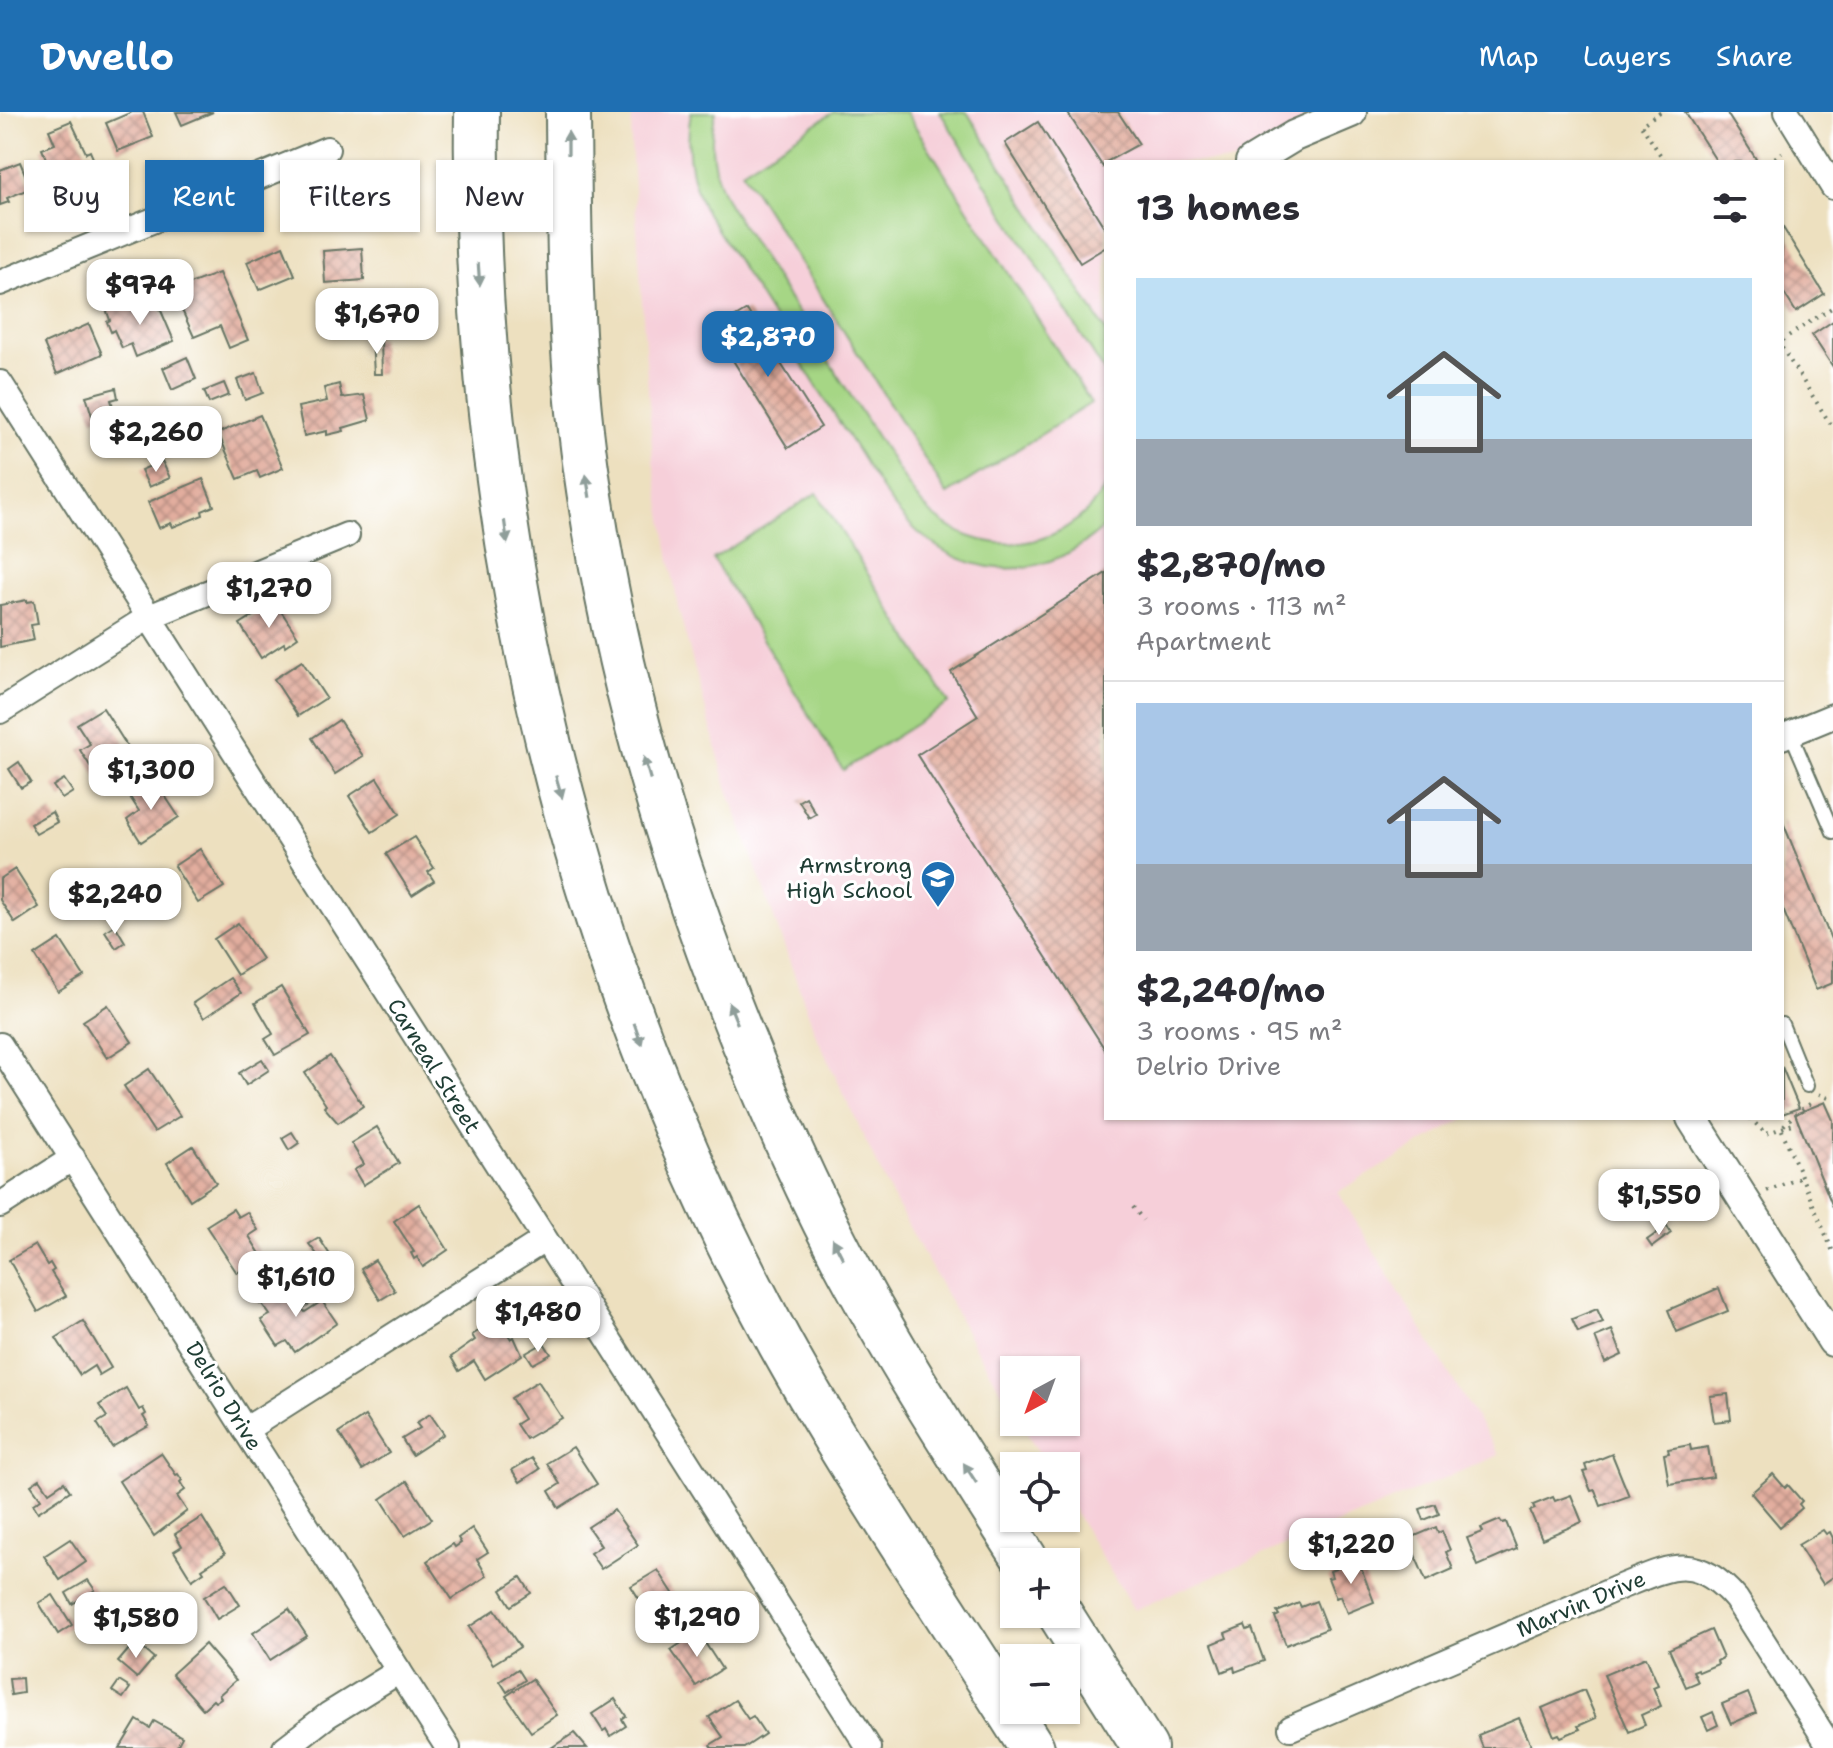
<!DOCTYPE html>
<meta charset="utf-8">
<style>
body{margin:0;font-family:"Shantell Sans",sans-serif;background:#f7f7f7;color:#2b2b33;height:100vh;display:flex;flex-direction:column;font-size:30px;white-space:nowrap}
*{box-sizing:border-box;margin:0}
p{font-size:26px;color:#7c7c81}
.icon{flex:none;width:44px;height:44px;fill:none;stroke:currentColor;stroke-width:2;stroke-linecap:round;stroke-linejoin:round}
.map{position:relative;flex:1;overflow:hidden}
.panel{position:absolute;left:1104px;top:48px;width:680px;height:960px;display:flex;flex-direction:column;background:#fff;border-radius:0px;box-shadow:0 2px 6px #0004}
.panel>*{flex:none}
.top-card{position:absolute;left:24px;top:48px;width:760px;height:72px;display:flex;gap:16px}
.needle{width:52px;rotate:221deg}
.fabs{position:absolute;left:1000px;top:1244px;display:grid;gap:16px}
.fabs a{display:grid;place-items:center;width:80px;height:80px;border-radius:0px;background:#fff;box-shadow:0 2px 6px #0004;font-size:40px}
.price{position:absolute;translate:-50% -68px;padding:0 18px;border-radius:16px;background:#fff;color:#222;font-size:26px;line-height:52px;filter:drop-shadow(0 2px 4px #0008)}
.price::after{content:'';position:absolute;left:50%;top:48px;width:24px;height:18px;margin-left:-12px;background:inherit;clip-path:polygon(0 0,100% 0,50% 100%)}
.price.selected{background:#1f6fb2;color:#fff}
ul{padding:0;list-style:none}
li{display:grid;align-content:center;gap:16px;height:424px;padding:0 32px}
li+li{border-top:2px solid #e1e1e2}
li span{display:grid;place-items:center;height:248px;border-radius:0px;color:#555}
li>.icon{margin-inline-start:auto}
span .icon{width:144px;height:144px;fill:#fffc;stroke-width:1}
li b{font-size:34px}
h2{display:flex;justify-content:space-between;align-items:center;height:96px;padding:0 32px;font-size:34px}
.chip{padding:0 28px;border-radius:0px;background:#fff;box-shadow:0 2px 6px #0004;font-size:28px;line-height:72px}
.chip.selected{background:#1f6fb2;color:#fff}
header{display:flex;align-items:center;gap:48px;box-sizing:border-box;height:112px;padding:0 40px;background:#1f6fb2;color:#fff}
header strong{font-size:38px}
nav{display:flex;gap:44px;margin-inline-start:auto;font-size:28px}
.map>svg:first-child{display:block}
.built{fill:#f6cfd9}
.park{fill:#a6d685;stroke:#628a5c;stroke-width:2}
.building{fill:url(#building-cross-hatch)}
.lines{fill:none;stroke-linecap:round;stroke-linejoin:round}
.service-casing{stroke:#677665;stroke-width:16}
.minor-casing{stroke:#677665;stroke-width:28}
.tertiary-casing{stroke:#677665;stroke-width:34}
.motorway-casing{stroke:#677665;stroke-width:48}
.path{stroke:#677665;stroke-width:4;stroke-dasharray:2 6;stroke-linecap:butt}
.service{stroke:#fff;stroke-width:12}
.minor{stroke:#fff;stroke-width:24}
.tertiary{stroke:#fff;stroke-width:30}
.motorway{stroke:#fff;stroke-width:44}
.oneway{fill:#8f9e9a}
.labels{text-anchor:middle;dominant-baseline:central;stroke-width:6;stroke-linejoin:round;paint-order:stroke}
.poi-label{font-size:22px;fill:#1f3d34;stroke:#fff;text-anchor:end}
.street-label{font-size:22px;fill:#1f3d34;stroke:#fff}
</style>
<header>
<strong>Dwello</strong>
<nav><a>Map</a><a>Layers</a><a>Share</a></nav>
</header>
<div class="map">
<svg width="1833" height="1636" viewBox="0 0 1833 1636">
<defs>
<pattern id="building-cross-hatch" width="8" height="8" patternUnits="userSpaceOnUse" patternTransform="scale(2)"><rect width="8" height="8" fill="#e2ad9e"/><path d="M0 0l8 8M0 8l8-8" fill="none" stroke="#b78e82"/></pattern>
</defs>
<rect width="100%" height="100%" fill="#fff"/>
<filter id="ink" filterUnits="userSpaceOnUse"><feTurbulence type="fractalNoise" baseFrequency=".0125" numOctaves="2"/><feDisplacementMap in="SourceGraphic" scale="16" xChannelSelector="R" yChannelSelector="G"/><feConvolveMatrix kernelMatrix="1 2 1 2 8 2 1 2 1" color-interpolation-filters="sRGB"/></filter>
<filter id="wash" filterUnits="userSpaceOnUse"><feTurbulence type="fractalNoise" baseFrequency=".006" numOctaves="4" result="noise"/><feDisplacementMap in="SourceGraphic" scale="32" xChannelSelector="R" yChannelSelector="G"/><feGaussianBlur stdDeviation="1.8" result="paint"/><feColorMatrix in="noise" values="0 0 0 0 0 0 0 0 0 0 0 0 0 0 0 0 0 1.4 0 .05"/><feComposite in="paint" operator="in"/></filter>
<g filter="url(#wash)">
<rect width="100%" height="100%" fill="#ede0bf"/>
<polygon class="built" points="632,0 1353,0 1250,50 1106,50 1106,1006 1465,1006 1338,1080 1499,1343 1134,1498 1066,1386 1066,1354 1047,1354 1020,1310 1066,1310 1066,1258 1014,1258 1014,1300 974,1234 890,1080 816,923 726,672 678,495 653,349 631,31"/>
<g class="park">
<path d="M691,0H716C707,33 713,63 729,93L911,378C960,450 1061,450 1106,374V413C1031,485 939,463 884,381L703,95C689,64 685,33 691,0Z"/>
<polygon points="834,0 906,0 1091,291 947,382 742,59"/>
<polygon points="940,0 967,0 1106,219 1106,262"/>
<polygon points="817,381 949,591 843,658 713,447"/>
</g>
<g id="blocks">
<g class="building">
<polygon points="132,0 143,0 153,25 118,39 106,11"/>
<polygon points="176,0 213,0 182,13"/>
<polygon points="1067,0 1118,0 1139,32 1106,50 1103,55"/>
<polygon points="1685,0 1726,0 1756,47 1751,50 1717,50"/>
<polygon points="71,9 86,41 90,39 93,46 86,53 88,58 71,66 68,60 54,66 42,37 55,32 49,18"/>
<polygon points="1038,10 1106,118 1106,135 1080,151 1005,31"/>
<polygon points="20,50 31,76 7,86 9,90 0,93 0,58"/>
<polygon points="1782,114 1824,182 1796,200 1782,178"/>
<polygon points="283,134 295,163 259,178 247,150"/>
<polygon points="362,136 364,168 325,171 323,139"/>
<polygon points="219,161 248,228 229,236 220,214 194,225 173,178"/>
<polygon points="156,187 174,229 136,245 131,232 122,236 114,218 111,220 107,210 110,208 106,197 128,188 132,197"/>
<polygon points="747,198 821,315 788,336 714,218"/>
<polygon points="1833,209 1833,255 1812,223"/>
<polygon points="89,212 102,242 57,262 44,232"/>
<polygon points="372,227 381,227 382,262 374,262"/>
<polygon points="187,245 196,267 172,278 163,256"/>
<polygon points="256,261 263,281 245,288 237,268"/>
<polygon points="224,271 229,283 209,291 204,279"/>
<polygon points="339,272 342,286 364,283 370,308 343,316 344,319 327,323 327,319 304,324 298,295 327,289 324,276"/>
<polygon points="116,276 118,286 111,288 115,301 93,307 86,284"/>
<polygon points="260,303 283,356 260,366 257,359 238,367 218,321"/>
<polygon points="162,349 170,366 149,375 141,358"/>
<polygon points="203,367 214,394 202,399 203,403 173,415 171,411 159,416 148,390"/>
<polygon points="1106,461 1106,939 917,643 978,604 951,560"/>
<polygon points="27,488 27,490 34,489 38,512 31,513 34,528 0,535 0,493"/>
<polygon points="275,490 298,525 285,534 284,531 261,546 240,512"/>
<polygon points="302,549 326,586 298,604 274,567"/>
<polygon points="103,596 136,648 101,671 80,638 90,632 77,612"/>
<polygon points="339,608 363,644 335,662 312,626"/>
<polygon points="19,650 31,670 21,676 9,657"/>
<polygon points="377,666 400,702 372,720 349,684"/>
<polygon points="64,667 73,680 62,687 53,674"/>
<polygon points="155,669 179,705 141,730 127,708 139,699 130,685"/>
<polygon points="806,685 816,702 809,706 799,689"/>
<polygon points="52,700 57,710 36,722 30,712"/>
<polygon points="1782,708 1833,832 1833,871 1816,878 1782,795"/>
<polygon points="414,725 434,756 428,760 434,769 412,783 386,742"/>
<polygon points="200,737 224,775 198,791 174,754"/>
<polygon points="15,757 39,795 15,811 0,788 0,767"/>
<polygon points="238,811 262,847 237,863 214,827"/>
<polygon points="115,813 125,830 116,836 105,819"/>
<polygon points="60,827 84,864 58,880 35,843"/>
<polygon points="230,866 241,881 204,906 193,891"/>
<polygon points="281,875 310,923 275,943 265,927 273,922 255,891"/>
<polygon points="108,893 132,930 107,946 83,909"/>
<polygon points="330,944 363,994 338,1011 324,995 326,993 305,961"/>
<polygon points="262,947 269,958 246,973 239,961"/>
<polygon points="1782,955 1799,996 1782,1002"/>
<polygon points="149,957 180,1004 154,1020 124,974"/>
<polygon points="1825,990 1833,1008 1833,1095 1795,1002"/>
<polygon points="377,1015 399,1051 363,1073 354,1058 364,1052 351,1031"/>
<polygon points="292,1020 299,1031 289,1038 282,1026"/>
<polygon points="193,1034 216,1071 190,1088 167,1051"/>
<polygon points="419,1092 448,1138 423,1155 417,1145 414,1147 411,1141 414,1140 394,1109"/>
<polygon points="233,1097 238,1105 247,1100 258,1118 249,1124 262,1145 237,1161 206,1114"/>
<polygon points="1667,1114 1671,1121 1652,1135 1647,1128"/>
<polygon points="319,1126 334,1149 326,1154 309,1132"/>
<polygon points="35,1133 47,1153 50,1151 54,1158 51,1160 66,1184 38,1200 9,1148"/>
<polygon points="375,1148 395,1179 380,1188 361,1157"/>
<polygon points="268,1165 278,1180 260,1192 250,1177"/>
<polygon points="299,1173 311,1191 302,1197 305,1200 322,1189 337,1211 295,1240 287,1229 278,1234 261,1208 270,1203 262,1192 288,1175 290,1178"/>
<polygon points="1719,1176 1728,1199 1677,1220 1668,1198"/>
<polygon points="1597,1197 1603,1210 1578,1220 1572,1207"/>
<polygon points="498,1207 511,1227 514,1225 522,1243 485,1267 474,1249 459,1259 451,1245 475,1228 472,1223"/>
<polygon points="83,1209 111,1256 99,1263 94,1254 80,1263 56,1226"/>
<polygon points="1612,1218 1622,1243 1605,1251 1595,1225"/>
<polygon points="544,1231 551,1242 533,1252 526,1241"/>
<polygon points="538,1269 562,1306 526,1327 516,1312 524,1307 511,1286"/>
<polygon points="126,1276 139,1298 143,1296 146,1302 143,1304 149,1314 112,1335 97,1311 107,1305 99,1293"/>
<polygon points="1728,1282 1731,1308 1714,1310 1710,1284"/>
<polygon points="430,1302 444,1322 412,1343 402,1327 420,1316 416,1311"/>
<polygon points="365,1304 389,1341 362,1358 339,1321"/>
<polygon points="1690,1333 1691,1338 1708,1335 1713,1365 1669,1372 1664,1342 1669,1341 1668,1337"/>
<polygon points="573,1335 597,1372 559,1396 549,1379 560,1372 547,1351"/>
<polygon points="161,1341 176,1363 178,1362 182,1368 180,1370 185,1378 177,1384 187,1399 154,1424 119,1369"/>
<polygon points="1612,1342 1629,1384 1601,1394 1595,1378 1591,1379 1583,1360 1587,1359 1585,1353"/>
<polygon points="532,1346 540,1357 520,1370 512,1358"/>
<polygon points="1773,1362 1785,1376 1788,1373 1802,1389 1799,1392 1802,1396 1780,1415 1751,1381"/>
<polygon points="40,1367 49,1380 64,1370 70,1379 38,1400 33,1392 41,1387 31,1373"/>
<polygon points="407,1369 432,1407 405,1424 381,1387"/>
<polygon points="1571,1383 1582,1410 1542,1427 1530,1399 1535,1397 1533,1393 1553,1385 1555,1389"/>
<polygon points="1435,1392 1439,1402 1424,1408 1420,1397"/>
<polygon points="614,1398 638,1433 601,1457 590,1441 601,1434 588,1415"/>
<polygon points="202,1405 225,1442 202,1457 204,1460 192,1468 174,1439 182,1434 175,1422"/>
<polygon points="1500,1408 1502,1411 1506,1410 1517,1437 1478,1454 1467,1426 1483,1420 1481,1416"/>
<polygon points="1436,1415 1438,1421 1442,1419 1450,1438 1446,1440 1453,1457 1426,1469 1408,1427"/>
<polygon points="472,1416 488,1440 477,1447 487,1464 452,1487 427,1449 453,1432 455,1435 461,1431 458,1426"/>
<polygon points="1823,1418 1826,1422 1830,1420 1833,1426 1833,1465 1823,1472 1798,1433"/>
<polygon points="70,1427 86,1450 60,1468 44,1444"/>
<polygon points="1358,1448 1374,1490 1347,1501 1340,1484 1336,1486 1328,1466 1332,1465 1330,1459"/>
<polygon points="658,1458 682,1495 655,1512 631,1474"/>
<polygon points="521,1465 531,1481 511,1494 501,1478"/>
<polygon points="88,1468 95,1478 72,1492 66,1481"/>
<polygon points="226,1471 240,1493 217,1507 204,1485"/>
<polygon points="53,1483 72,1513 58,1522 39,1491"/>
<polygon points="1316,1489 1327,1517 1286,1533 1275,1505 1279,1503 1277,1500 1299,1491 1301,1495"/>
<polygon points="289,1497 307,1524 270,1548 253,1521"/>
<polygon points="495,1498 520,1535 493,1552 469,1515"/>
<polygon points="1245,1513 1247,1518 1252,1516 1264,1549 1235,1560 1234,1555 1222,1560 1212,1532 1227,1526 1225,1521"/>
<polygon points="1711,1518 1723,1546 1717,1549 1718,1552 1699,1560 1698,1557 1693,1559 1698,1570 1686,1575 1669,1537"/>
<polygon points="698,1520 722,1557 696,1574 671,1538"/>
<polygon points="135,1530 154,1546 137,1566 118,1550"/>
<polygon points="205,1532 236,1568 219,1583 221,1586 215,1590 213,1588 203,1597 172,1562"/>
<polygon points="1646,1545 1658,1573 1653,1575 1661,1594 1641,1603 1645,1613 1629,1620 1604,1563"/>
<polygon points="518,1557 525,1568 507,1580 500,1569"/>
<polygon points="22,1566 23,1581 11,1583 9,1567"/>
<polygon points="532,1567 557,1603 531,1620 506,1584"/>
<polygon points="119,1569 130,1576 123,1586 112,1579"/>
<polygon points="1584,1578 1596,1606 1578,1614 1580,1617 1561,1625 1559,1622 1554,1624 1542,1596"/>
<polygon points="1748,1581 1756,1601 1731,1612 1722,1592"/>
<polygon points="615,1587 626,1604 622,1607 626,1614 610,1624 606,1617 603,1619 592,1602"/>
<polygon points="735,1588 748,1607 753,1604 765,1622 744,1636 712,1636 710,1633 723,1625 709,1605"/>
<polygon points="1713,1600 1718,1613 1708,1618 1702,1605"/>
<polygon points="1519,1606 1531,1633 1526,1636 1483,1636 1478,1623"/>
<polygon points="137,1608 150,1616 154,1609 182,1625 176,1636 120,1636"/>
<polygon points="574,1621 587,1636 551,1636"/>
</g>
</g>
</g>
<g filter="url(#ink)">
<use href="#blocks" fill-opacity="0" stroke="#677665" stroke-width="2"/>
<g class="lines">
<g class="service-casing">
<g id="service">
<polyline points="1791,622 1833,720"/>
<polyline points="1782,912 1807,974"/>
</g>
</g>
<g class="minor-casing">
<g id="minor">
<polyline points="1787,0 1833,75"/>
<polyline points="0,171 327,37"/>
<polyline points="0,271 869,1636"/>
<polyline points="0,599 149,505 347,423"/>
<polyline points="1782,625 1833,604"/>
<polyline points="0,933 448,1636"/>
<polyline points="0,1093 73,1046"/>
<polyline points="245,1318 544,1128"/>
<path d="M1291,1616L1615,1477C1666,1457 1694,1437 1736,1487L1831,1636"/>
<polyline points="285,1636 328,1603 399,1559"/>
</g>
</g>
<g class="tertiary-casing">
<g id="tertiary">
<polyline points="1251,50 1294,24 1351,0"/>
<polyline points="1692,1006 1833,1229"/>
</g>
</g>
<g class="motorway-casing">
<g id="motorway">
<path d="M477,0C471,427 575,855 780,1231C857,1370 948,1502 1032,1636"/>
<path d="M568,0C569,119 569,239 586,357C614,556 667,739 742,925C772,999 805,1073 842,1144C898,1250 963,1349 1027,1450"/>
<polyline points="1060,1502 1145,1636"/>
</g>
</g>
<g class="path">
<polyline points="1660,0 1641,13 1665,50"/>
<polyline points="1768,50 1782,41"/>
<polyline points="1782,228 1833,195"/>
<polyline points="1782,236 1833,316"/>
<polyline points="1819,982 1833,988"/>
<polyline points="1810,992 1795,1002 1781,1016 1833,1140"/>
<polyline points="1750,1006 1766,1022 1798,1010"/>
<polyline points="1767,1079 1802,1065"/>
<polyline points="1133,1095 1143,1108"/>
</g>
<use href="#service" class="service"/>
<use href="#minor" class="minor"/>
<use href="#tertiary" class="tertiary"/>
<use href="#motorway" class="motorway"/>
</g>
<defs><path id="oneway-solid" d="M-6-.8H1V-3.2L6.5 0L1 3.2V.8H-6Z" transform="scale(2)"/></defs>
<g class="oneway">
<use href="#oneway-solid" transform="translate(568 31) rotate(-90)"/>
<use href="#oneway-solid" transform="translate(479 162) rotate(86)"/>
<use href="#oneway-solid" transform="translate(588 374) rotate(-99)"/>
<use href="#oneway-solid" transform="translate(506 420) rotate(82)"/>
<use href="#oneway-solid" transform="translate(647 656) rotate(-106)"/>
<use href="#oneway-solid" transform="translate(559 675) rotate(74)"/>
<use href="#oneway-solid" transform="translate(733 901) rotate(-112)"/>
<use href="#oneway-solid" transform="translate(638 922) rotate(71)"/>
<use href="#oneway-solid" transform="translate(838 1137) rotate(-117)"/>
<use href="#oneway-solid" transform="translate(970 1361) rotate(-123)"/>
</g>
</g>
<defs>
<g id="school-pin" transform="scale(1.8)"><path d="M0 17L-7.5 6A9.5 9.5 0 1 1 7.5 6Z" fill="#1f6fb2" stroke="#fff"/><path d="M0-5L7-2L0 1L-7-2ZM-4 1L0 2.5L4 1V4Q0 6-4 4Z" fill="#fff"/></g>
</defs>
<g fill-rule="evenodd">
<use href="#school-pin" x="938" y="766"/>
</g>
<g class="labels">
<g class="poi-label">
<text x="912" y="753">Armstrong<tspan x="912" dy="25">High School</tspan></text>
</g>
<g class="street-label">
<text transform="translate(434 954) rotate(58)">Carneal Street</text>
<text transform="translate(224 1284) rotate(58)">Delrio Drive</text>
<text transform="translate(1581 1492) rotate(-23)">Marvin Drive</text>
</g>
</g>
</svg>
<div class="fabs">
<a><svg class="needle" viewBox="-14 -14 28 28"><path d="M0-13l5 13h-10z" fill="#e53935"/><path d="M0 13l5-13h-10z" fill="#7c7c81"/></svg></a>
<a><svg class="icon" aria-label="locate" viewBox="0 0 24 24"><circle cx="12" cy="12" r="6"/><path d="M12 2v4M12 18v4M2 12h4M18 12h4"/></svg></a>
<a>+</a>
<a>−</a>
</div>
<b class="price" style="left:140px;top:215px">$974</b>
<b class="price" style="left:377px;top:244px">$1,670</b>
<b class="price selected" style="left:768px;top:267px">$2,870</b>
<b class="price" style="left:156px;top:362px">$2,260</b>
<b class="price" style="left:269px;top:518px">$1,270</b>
<b class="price" style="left:151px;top:700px">$1,300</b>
<b class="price" style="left:115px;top:824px">$2,240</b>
<b class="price" style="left:1659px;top:1125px">$1,550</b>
<b class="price" style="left:296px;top:1207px">$1,610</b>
<b class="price" style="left:538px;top:1242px">$1,480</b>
<b class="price" style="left:1351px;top:1474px">$1,220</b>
<b class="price" style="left:697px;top:1547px">$1,290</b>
<b class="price" style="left:136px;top:1548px">$1,580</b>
<div class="top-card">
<a class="chip">Buy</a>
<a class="chip selected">Rent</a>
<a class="chip">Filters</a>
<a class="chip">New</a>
</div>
<section class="panel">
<h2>13 homes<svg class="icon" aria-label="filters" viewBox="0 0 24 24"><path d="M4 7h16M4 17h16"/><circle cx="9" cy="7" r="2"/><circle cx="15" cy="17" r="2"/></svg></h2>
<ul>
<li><span style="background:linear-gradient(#bfe0f5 65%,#9aa5b1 0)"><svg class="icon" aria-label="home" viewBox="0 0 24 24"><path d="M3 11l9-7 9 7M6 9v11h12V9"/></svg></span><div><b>$2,870/mo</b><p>3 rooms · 113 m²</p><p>Apartment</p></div></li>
<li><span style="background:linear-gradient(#a9c7e8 65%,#9aa5b1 0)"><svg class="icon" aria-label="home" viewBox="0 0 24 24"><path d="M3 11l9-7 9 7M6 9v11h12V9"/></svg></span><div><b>$2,240/mo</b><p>3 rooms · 95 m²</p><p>Delrio Drive</p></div></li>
</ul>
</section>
</div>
